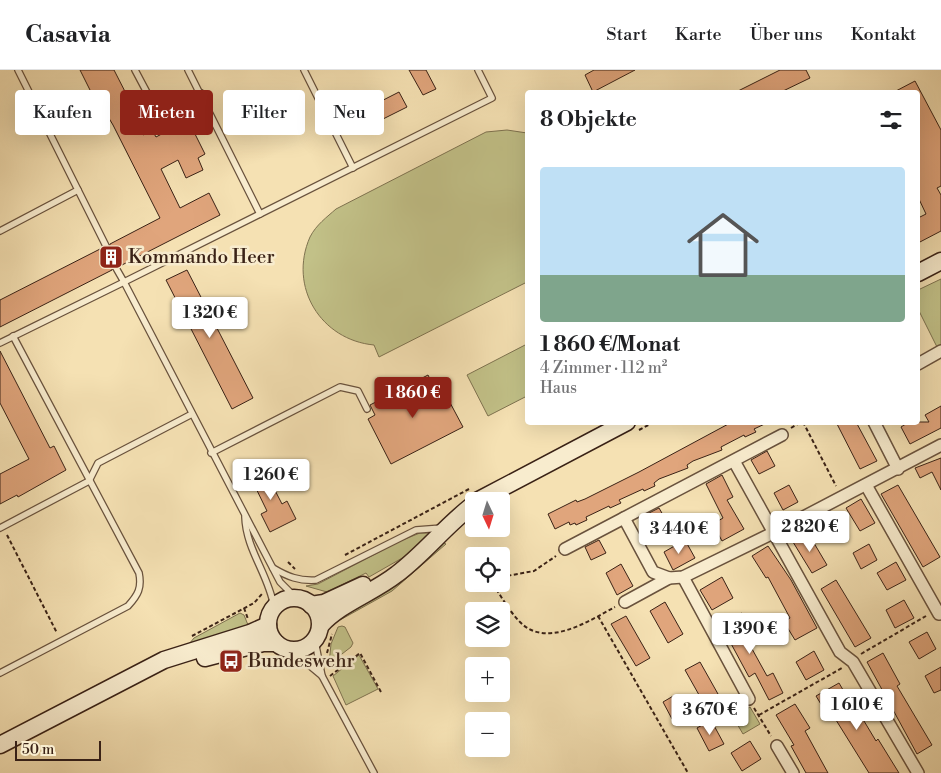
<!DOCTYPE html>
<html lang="de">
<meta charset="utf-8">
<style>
body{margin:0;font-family:"Libre Bodoni",serif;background:#f6f6f6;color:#202124;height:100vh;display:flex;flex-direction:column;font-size:19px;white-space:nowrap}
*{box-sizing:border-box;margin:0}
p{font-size:16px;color:#757577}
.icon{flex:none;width:28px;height:28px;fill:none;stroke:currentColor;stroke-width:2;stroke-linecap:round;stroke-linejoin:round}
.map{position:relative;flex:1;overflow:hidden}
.details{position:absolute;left:525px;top:20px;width:395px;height:335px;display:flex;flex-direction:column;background:#fff;border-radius:5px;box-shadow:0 5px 20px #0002}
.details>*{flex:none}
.top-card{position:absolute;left:15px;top:20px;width:435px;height:45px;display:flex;gap:10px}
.needle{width:32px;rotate:176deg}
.fabs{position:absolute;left:465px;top:422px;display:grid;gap:10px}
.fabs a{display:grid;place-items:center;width:45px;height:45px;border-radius:5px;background:#fff;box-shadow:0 5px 20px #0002;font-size:25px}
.scale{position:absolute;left:15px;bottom:12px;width:86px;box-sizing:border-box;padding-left:5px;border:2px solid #3a2216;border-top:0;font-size:14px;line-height:18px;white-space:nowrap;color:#3a2216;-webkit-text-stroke:4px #f8ecce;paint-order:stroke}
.price{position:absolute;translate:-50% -42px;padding:0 11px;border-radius:5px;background:#fff;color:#222;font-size:16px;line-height:32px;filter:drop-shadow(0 1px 2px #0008)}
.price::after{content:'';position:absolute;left:50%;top:30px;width:15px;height:11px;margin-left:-8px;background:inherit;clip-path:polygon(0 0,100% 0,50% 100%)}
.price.on{background:#8f2418;color:#fff}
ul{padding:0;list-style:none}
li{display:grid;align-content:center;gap:10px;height:265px;padding:0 15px}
li span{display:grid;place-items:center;height:155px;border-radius:5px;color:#555}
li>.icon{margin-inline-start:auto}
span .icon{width:90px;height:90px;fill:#fffc;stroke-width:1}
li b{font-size:21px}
h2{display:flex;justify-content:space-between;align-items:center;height:60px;padding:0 15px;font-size:21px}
.chip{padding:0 18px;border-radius:5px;background:#fff;box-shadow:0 5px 20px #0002;font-size:18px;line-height:45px}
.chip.on{background:#8f2418;color:#fff}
header{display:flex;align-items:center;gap:30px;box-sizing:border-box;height:70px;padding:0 25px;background:#fff;border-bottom:1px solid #e0e0e0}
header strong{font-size:24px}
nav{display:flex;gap:28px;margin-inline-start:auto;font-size:18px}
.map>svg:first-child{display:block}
.green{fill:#c2c188;stroke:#7e724f}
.building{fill:#e0a57c;stroke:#3a2216}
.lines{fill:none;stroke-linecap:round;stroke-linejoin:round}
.lane-casing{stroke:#69523d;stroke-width:8}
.street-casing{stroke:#69523d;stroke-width:14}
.secondary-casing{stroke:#3a2216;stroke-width:19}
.path{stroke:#3a2216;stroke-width:2;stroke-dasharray:4 2.5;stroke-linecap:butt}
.lane{stroke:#f8ecce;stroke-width:5.5}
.street{stroke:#f8ecce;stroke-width:11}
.secondary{stroke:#f8ecce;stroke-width:16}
.labels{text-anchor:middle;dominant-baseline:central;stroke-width:5;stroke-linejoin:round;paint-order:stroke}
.poi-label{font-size:19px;fill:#3a2216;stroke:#f8ecce;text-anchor:start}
</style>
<header>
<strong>Casavia</strong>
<nav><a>Start</a><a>Karte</a><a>Über uns</a><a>Kontakt</a></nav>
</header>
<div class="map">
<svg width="941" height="703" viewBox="0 0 941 703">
<rect width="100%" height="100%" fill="#f5e1b3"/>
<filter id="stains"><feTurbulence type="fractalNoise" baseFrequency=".004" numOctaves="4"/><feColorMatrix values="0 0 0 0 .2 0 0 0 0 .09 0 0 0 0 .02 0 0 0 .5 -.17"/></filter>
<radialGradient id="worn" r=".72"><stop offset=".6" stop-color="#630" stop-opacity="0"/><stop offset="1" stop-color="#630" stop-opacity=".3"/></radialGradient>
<g class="green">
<path d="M507,60L527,63V212L379,287L374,275C321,270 288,217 310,167C316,155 327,147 336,139L486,62Z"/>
<polygon points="941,209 941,275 937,277 918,239 918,220"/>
<polygon points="527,274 527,326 488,346 467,305"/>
<polygon points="420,463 430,463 404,487 369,507 366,503 327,522 306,516 318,514 400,471"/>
<polygon points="440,471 446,474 392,521 340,550 338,544"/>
<polygon points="240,543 244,545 250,560 185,579 194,568"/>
<polygon points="342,556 345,557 353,573 351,577 329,594 331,574 338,557"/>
<polygon points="359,585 378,619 346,635 333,606"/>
<polygon points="750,637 760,654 743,664 733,647"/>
</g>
<g class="building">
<polygon points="80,0 114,0 136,43 133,45 143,65 152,60 156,67 188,50 205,84 198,88 203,100 186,108 178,90 161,99 180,138 209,123 220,145 120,196 114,194 112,200 0,257 0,230 102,178 108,180 110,174 160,148 113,55 107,45 103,46"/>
<polygon points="409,0 426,0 436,19 423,25"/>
<polygon points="594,0 635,0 593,22 585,5"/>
<polygon points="780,0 806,0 810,8 781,22 736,22"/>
<polygon points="915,11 941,60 941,116 937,118 941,125 941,161 918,173 918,148 926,144 918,127 918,22 894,22"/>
<polygon points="399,22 407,37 357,62 350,47"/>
<polygon points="187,200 253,328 232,339 166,210"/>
<polygon points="0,281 50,378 54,376 66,400 18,427 17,425 0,434 0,404 29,389 0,333"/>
<polygon points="428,305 433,315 439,312 463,357 391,394 368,349 375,345 370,335"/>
<polygon points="941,336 941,358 910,374 901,357 909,352 929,352 925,345"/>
<polygon points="732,352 769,352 754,359 756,362 745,367 744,365 721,377 722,380 693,391 687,395 688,398 659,409 654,413 655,416 644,421 643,419 619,430 621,433 610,438 609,436 586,447 587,450 576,455 575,453 570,455 569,452 555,459 548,444 576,430 577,432 585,429 639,402"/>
<polygon points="836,352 856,352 877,391 860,399"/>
<polygon points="767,381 775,396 759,404 751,390"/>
<polygon points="941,388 941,420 932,402 920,408 915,398"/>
<polygon points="262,395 282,434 287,431 296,449 270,462 261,444 267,441 248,402"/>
<polygon points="722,405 733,427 727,430 744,459 722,471 713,454 723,448 706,414"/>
<polygon points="789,415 798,432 783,440 774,423"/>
<polygon points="898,415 940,487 923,497 881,424"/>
<polygon points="861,429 875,453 860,461 846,438"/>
<polygon points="659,438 670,457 654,466 643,446"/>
<polygon points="808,463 827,495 812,503 793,472"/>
<polygon points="599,470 606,483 591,490 585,477"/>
<polygon points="685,470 695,488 673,500 664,482"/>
<polygon points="869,474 877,490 861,499 853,483"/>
<polygon points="768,476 791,510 817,558 795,570 784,552 790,548 768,507 766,508 752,486"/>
<polygon points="896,492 906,510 887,520 877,503"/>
<polygon points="621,494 633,516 617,525 606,503"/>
<polygon points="722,507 733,528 712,540 700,520"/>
<polygon points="836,510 871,568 855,577 821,519"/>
<polygon points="904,530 914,548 895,558 886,540"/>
<polygon points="665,532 683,564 668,573 650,541"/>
<polygon points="742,543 753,564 746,568 767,606 773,603 783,623 769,630 755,603 749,607 721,555"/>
<polygon points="626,546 650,588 636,596 611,554"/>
<polygon points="927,562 936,579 919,589 909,572"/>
<polygon points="814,581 824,600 806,610 796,592"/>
<polygon points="883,583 900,614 897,616 932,675 917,684 867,592"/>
<polygon points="700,592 718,624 703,632 685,600"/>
<polygon points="941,597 941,620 934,623 925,606"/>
<polygon points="839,613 856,642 858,641 876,671 878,669 899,703 869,703 831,642 827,644 816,626"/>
<polygon points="675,625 684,642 672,649 663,632"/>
<polygon points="795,634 810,658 805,661 828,703 806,703 791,676 794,675 776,645"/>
<polygon points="711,650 724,674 709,681 697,658"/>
<polygon points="750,671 761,689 742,701 731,683"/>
</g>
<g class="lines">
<g class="lane-casing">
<g id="lane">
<polyline points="135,0 160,47 201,23"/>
<polyline points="188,0 260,144"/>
<polyline points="304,0 353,98"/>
<polyline points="78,120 106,176"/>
<polyline points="0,161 78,120 18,0"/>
<polyline points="116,198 124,212 492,28 478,0"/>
<polyline points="0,273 124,212 280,512 296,528"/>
<polyline points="211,383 340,317 358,321 367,339"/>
<path d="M245,447C246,480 269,505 274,537"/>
<polyline points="0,458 89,411 98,393 192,344"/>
<path d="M273,498C288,507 299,511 316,510L416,460L442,458"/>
<polyline points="315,571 322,606 374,703"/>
<polyline points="297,580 310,596 322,606"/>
<path d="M0,603L128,536C138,525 142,518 139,503L13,266"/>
</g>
</g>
<g class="street-casing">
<g id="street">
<polyline points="918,294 941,281"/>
<polyline points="874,352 898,399"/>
<polyline points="734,391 840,582 853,592 918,703"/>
<polyline points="866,415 939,544"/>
<polyline points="565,479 624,448"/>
<polyline points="683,507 749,629"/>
<polyline points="669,508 653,502 624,448 782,365"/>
<polyline points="625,532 669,508 683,507 773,463 941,375"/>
<polyline points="777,676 793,703"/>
</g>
</g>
<g class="secondary-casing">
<g id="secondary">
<polyline points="918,203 941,191"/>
<polyline points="477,431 627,352"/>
<circle cx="294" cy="554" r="26"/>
<polyline points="311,535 324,533 363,515"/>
<path d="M321,555C341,533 373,523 397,504C425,483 446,455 474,434"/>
<polyline points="205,588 263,573 276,573"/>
<polyline points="0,675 164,590 250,563 268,555"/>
</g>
</g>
<g class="path">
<polyline points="803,352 836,416"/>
<polyline points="791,358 801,352"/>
<polyline points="639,360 654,352"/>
<polyline points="7,465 57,563"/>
<polyline points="345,485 469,419"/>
<polyline points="288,492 295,499"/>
<polyline points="501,507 534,501 556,486"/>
<path d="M493,514C501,526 509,541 520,552C546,579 589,551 615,537"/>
<polyline points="244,538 248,549"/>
<polyline points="598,546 688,703"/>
<polyline points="192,566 254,533 262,524"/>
<polyline points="327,583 332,564"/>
<polyline points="861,584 926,546"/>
<polyline points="272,587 295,596 300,596"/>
<polyline points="330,606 360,583 381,622"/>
<polyline points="754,638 771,666"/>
<polyline points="759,645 842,598"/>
</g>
<use href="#lane" class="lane"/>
<use href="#street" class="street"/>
<use href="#secondary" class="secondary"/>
</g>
<defs>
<g id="building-square" transform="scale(1.25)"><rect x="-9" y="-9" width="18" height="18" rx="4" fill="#8f2418" stroke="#f8ecce"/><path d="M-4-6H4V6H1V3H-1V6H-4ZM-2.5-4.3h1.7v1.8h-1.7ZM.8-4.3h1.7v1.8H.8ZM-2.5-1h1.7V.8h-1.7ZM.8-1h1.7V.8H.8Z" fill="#fff"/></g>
<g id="bus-square" transform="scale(1.25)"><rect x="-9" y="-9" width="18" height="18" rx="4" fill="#8f2418" stroke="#f8ecce"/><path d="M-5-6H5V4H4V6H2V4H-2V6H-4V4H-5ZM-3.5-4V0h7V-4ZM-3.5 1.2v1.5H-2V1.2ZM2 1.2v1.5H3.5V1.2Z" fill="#fff"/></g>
</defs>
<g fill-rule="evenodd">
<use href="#building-square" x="111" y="187"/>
<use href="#bus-square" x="231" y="591"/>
</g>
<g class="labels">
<g class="poi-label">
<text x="128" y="187">Kommando Heer</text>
<text x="248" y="591">Bundeswehr</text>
</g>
</g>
<rect width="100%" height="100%" filter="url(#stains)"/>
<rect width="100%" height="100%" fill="url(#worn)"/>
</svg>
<div class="fabs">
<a><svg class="needle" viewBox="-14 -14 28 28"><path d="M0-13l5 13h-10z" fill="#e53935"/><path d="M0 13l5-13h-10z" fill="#757577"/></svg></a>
<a><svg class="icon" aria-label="locate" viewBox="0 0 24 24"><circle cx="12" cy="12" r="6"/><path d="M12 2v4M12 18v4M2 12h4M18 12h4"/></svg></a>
<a><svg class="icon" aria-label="layers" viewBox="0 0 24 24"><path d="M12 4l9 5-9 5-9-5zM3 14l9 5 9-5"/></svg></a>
<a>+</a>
<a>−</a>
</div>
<div class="scale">50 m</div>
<b class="price" style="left:210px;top:269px">1 320 €</b>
<b class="price on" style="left:413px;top:349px">1 860 €</b>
<b class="price" style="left:271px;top:431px">1 260 €</b>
<b class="price" style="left:810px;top:483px">2 820 €</b>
<b class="price" style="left:679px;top:485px">3 440 €</b>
<b class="price" style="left:750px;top:585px">1 390 €</b>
<b class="price" style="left:857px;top:661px">1 610 €</b>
<b class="price" style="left:710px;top:666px">3 670 €</b>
<div class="top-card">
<a class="chip">Kaufen</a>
<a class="chip on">Mieten</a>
<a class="chip">Filter</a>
<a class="chip">Neu</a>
</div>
<section class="details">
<h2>8 Objekte<svg class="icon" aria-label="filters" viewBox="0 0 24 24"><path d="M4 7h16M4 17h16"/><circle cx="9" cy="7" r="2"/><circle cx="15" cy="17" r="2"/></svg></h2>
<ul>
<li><span style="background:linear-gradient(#bfe0f5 70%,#7fa58c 0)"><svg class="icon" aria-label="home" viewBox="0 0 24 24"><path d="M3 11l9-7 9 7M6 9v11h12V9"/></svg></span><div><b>1 860 €/Monat</b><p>4 Zimmer · 112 m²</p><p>Haus</p></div></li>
</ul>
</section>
</div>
